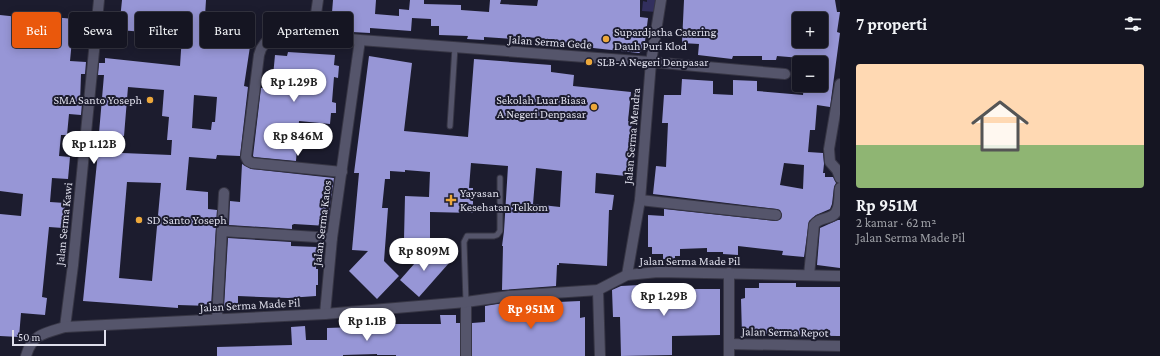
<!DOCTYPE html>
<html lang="id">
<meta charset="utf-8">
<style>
body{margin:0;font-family:"Crimson Pro",serif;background:#22222f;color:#f1f3f6;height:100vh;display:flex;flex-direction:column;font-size:15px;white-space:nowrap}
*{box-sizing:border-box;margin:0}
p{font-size:13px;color:#9d9fa5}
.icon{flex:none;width:22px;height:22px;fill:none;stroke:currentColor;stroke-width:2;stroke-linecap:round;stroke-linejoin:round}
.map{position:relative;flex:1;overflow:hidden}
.panel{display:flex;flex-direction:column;background:#151522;width:320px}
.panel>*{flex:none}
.banner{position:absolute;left:12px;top:12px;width:380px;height:36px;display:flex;gap:8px}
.fabs{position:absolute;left:792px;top:12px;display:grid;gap:8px}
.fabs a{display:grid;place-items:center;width:36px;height:36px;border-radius:4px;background:#151522;box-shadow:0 2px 10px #0003,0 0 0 1px #343440;font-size:20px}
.scale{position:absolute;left:12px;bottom:10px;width:94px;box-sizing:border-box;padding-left:4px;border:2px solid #dfdfec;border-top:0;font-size:11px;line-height:14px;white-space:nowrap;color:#dfdfec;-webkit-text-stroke:3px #1c1c2e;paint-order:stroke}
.price{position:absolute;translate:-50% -34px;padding:0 9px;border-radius:14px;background:#fff;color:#222;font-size:13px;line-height:26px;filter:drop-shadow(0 1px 2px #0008)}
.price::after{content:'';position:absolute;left:50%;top:24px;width:12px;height:9px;margin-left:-6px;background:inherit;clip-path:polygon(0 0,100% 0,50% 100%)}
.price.current{background:#ea580c;color:#fff}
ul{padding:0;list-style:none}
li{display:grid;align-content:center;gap:8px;height:212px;padding:0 16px}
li+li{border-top:1px solid #343440}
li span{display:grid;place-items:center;height:124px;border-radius:4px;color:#555}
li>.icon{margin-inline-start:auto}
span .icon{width:72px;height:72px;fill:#fffc;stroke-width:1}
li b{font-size:17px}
h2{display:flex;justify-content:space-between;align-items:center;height:48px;padding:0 16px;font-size:17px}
.chip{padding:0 14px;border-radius:4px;background:#151522;box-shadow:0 2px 10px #0003,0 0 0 1px #343440;font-size:14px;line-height:36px}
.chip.current{background:#ea580c;color:#fff}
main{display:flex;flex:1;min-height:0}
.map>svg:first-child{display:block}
.green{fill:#322f5e}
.building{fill:#9796d6;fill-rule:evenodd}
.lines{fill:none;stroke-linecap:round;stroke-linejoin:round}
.service-casing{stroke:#373645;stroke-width:7}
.minor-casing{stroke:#373645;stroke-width:12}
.service{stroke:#55556b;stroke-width:5}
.minor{stroke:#55556b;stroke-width:10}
.poi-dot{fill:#eda83b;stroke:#1c1c2e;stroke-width:1.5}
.labels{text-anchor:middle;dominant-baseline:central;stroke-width:4;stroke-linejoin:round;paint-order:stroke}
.poi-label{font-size:12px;fill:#dfdfec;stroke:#1c1c2e;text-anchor:start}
.street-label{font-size:12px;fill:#dfdfec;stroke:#1c1c2e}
</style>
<main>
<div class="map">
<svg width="840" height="356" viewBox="0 0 840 356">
<rect width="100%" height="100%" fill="#1c1c2e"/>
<polygon class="green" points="647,0 658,0 657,12 642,11 643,1 647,2"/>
<g class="building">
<path d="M122,0H206L204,32L243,37V39L251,40L244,86L248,87L240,156L217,155L216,159L189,157L186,190L208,192V209L217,210L211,306L178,305V308L83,301L98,152L171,155L172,140H167L169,117L162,116L164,90L128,87L124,136L99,133L104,75H98L99,63H105V58L180,66L182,35L119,30ZM194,95L217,97L215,122H212L211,130L192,128ZM127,182L161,183L152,281L119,278Z"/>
<polygon points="333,0 376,0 375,14 399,16 399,9 409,10 410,0 424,0 424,4 461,5 461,10 489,12 490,0 501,0 500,4 537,6 538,0 640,0 640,17 648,18 644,49 639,53 584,47 557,46 557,40 526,37 526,40 484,37 484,40 467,39 468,36 439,35 439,26 431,26 431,19 412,18 411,31 370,28 370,33 334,31 335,25 331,25"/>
<path d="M684,0H835L837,12H840L837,32L840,33L830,107L817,105L815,130H810L808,152L823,153L824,164L823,173H825V177H833L836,183L834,187L832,204L830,209L816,215L809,221L804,257L782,255L783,251L738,246V255L723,254V252H707V248L680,249V256H675V259H663V254H652V247H648V215L664,216V209L775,221L781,219L782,215L780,210L777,209L653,194L656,166L666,167L668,123H662L664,95H681L682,79L713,81V94L733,95V80L757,81V91L803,95L804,85H821V63H800L801,58L777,56L776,60H762V56H733L732,59L698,55L699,44L682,43ZM799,19H821V41H799ZM784,163L804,165L803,189L780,185Z"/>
<polygon points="20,14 74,19 70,61 86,62 85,74 81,74 80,103 82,103 81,115 69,114 67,135 61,135 59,156 70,157 68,179 52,178 50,202 65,203 63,228 49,227 42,297 47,298 45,315 21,313 19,337 0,336 0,214 21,216 23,194 0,191 0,15 19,17"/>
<polygon points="288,52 335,55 334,65 339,66 338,78 334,77 332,102 336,103 336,113 331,113 330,124 299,121 296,161 254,157 253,156 261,88 263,88 263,86 272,87 275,55 287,56"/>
<path d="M369,56L412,63L404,131L468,137L474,59L551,65V72L574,75L573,86L631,92L628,121L632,122L626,176L596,173L595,193L614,195L612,210H609L607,266L559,263V265H557L556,286L502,290L503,246H502L504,231L508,166L471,163L469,188H473V213L430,212V240L404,239L405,196L429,197L430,172L405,170V172L390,171V179H385L382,208H388L384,261L399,276L377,299L349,271L368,251L352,250L359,173H354ZM536,168L562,171L560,207L533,204Z"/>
<polygon points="242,164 251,169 334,178 327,226 294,224 292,225 292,229 229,225 230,201 240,202"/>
<polygon points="838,220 840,220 840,268 817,265 820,228"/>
<polygon points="228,238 291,242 291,246 317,247 316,269 318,269 318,285 316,285 316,296 288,298 238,296 238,308 224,308"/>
<polygon points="430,246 449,263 419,297 400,280"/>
<polygon points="759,283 796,283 796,287 840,287 840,336 742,335 741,299 745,298 745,288 759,288"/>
<polygon points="640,285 640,289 689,286 689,289 720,289 720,335 672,336 672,355 621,356 620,317 613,317 612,290 621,286"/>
<polygon points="556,299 558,299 558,302 580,301 580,318 585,317 585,356 472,356 472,323 485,322 485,306 510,302"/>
<polygon points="440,315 456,315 456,323 460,323 460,356 396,356 396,355 377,355 377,354 343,355 343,356 217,356 217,347 292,345 291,327 305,326 306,340 327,340 327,328 356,327 356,324 441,324"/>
</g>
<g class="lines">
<g class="service-casing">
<g id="service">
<polyline points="450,126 455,47"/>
<polyline points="466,302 464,242 467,236 494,236 497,235 500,231 500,178"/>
</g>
</g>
<g class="minor-casing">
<g id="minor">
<polyline points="313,35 318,0"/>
<polyline points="840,84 829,149 830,162 837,170 840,178"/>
<polyline points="342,172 252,163 248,161 246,157 259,55 261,49 265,43 313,35 360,40 651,62 785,74"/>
<polyline points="640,200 776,215"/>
<polyline points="222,231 332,238"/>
<polyline points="627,275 640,200 651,62 661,0"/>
<path d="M809,275L814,225C819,216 833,221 837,210C840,204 839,195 840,188"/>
<polyline points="598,290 600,356"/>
<polyline points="466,302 466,356"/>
<polyline points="325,314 332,238 360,40"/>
<polyline points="217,319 224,193"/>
<polyline points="65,327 73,265 99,0"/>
<polyline points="729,344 840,346"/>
<path d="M26,356C32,334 45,333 65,327L325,314L466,302L509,296L598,290L627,275L658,272L840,276"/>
<polyline points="729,356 729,273"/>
</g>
</g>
<use href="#service" class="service"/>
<use href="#minor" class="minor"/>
</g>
<g class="poi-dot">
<circle cx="606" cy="39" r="4"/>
<circle cx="589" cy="62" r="4"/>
<circle cx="150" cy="100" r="4"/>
<circle cx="594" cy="107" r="4"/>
<path d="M449 194h4v4h4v4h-4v4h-4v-4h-4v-4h4z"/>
<circle cx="139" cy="220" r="4"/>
</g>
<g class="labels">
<g class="poi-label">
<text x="614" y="32">Supardjatha Catering<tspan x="614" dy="14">Dauh Puri Klod</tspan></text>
<text x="597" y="62">SLB-A Negeri Denpasar</text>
<text x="142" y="100" text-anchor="end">SMA Santo Yoseph</text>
<text x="586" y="100" text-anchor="end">Sekolah Luar Biasa<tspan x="586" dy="14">A Negeri Denpasar</tspan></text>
<text x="460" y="193">Yayasan<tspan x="460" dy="14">Kesehatan Telkom</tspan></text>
<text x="147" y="220">SD Santo Yoseph</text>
</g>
<g class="street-label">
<text transform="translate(550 42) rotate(4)">Jalan Serma Gede</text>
<text transform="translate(632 136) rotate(-85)">Jalan Serma Mendra</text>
<text transform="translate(322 223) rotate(-83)">Jalan Serma Katos</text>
<text transform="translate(64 224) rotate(-84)">Jalan Serma Kawi</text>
<text x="690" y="261">Jalan Serma Made Pil</text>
<text transform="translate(250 305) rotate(-3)">Jalan Serma Made Pil</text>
<text transform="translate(785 332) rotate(1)">Jalan Serma Repot</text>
</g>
</g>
</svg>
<div class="fabs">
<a>+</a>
<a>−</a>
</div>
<div class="scale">50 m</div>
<b class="price" style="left:294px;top:103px">Rp 1.29B</b>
<b class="price" style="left:298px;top:157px">Rp 846M</b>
<b class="price" style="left:94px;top:165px">Rp 1.12B</b>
<b class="price" style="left:424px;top:272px">Rp 809M</b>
<b class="price" style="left:664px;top:317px">Rp 1.29B</b>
<b class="price current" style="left:531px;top:330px">Rp 951M</b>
<b class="price" style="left:367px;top:342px">Rp 1.1B</b>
<div class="banner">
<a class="chip current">Beli</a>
<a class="chip">Sewa</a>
<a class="chip">Filter</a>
<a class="chip">Baru</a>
<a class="chip">Apartemen</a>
</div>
</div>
<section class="panel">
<h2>7 properti<svg class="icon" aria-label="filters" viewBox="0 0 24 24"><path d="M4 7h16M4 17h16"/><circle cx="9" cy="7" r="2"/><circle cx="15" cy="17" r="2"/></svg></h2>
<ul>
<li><span style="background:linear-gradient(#ffd9b3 65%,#8fb573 0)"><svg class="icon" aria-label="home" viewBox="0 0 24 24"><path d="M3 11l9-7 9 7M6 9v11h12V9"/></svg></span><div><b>Rp 951M</b><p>2 kamar · 62 m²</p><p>Jalan Serma Made Pil</p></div></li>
</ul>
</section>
</main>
